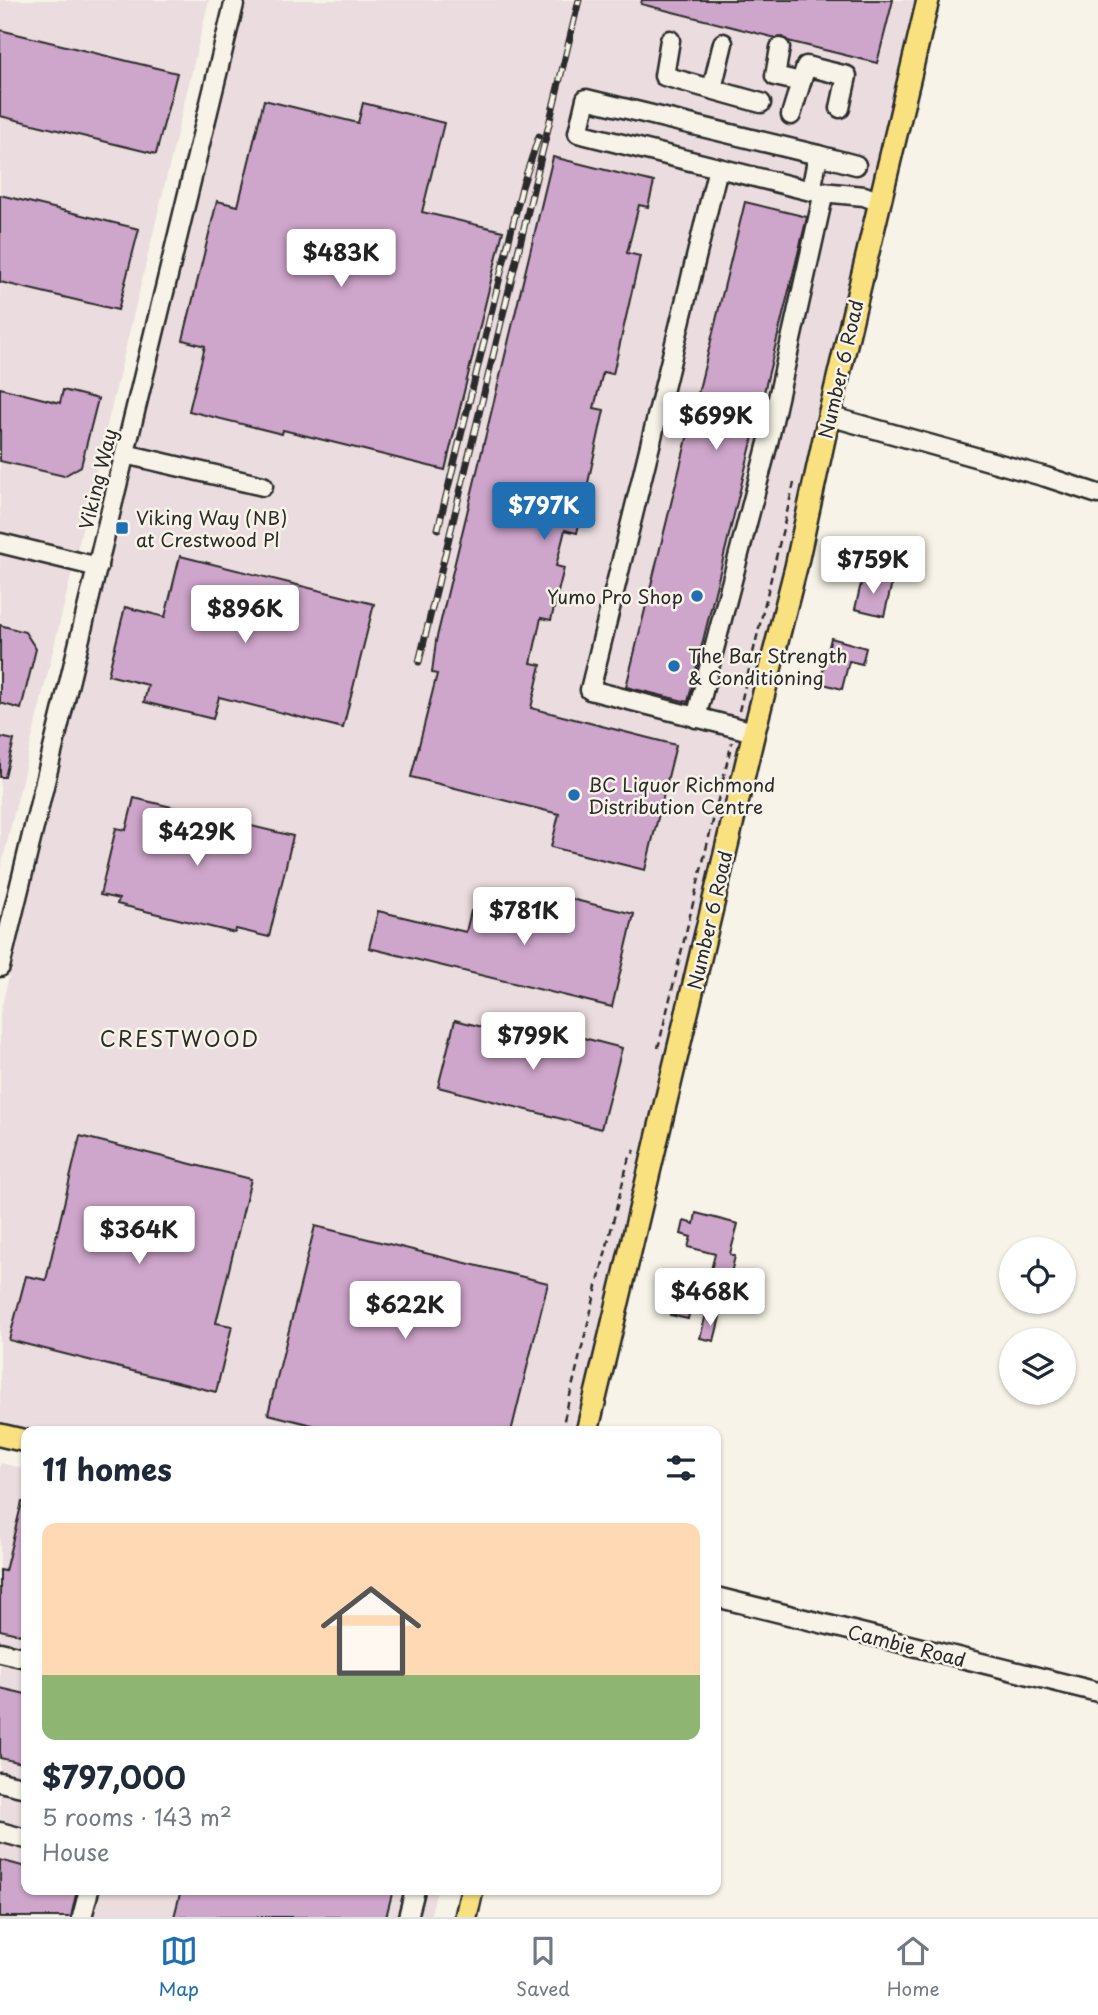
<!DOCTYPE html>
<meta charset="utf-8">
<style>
body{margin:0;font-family:"Playpen Sans",sans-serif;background:#f6f6f7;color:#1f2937;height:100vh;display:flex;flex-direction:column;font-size:26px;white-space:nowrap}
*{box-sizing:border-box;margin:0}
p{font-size:23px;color:#747a83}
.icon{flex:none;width:38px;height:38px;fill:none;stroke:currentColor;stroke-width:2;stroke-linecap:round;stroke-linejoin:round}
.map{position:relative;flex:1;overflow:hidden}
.sheet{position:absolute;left:21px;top:1426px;width:700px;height:469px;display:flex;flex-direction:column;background:#fff;border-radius:14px;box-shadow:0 2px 5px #0004}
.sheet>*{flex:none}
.tools{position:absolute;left:999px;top:1237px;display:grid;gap:14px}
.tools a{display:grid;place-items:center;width:77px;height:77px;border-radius:50%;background:#fff;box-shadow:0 2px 5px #0004;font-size:35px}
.price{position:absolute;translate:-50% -60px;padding:0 16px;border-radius:7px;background:#fff;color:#222;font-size:23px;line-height:46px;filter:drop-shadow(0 2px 4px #0008)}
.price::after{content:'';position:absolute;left:50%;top:42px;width:21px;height:16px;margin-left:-10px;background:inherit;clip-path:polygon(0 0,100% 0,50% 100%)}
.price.current{background:#1f6fb2;color:#fff}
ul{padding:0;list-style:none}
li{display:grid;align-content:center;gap:14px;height:371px;padding:0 21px}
li span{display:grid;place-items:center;height:217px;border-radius:14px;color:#555}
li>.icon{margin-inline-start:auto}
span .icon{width:126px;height:126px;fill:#fffc;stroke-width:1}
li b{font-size:30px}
h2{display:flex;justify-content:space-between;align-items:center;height:84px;padding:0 21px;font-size:30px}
.dock{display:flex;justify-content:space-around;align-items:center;height:98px;border-top:2px solid #e0e1e3;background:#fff;font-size:19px;color:#747a83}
.dock a{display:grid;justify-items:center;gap:4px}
.dock .current{color:#1f6fb2}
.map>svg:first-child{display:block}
.built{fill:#ebdcdf}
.building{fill:#cea5cb;stroke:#2b2b2b;stroke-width:2}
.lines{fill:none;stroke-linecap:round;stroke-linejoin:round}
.minor-casing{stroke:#2b2b2b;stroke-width:23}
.major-casing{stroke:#2b2b2b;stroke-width:26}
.path{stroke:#2b2b2b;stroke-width:2.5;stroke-dasharray:7 5;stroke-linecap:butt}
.minor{stroke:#f7f3e8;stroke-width:18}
.major{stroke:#fae180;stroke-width:21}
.rail-casing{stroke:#2b2b2b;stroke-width:7}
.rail{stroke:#f7f3e8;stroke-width:4.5;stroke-dasharray:13;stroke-linecap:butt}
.poi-dot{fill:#1f6fb2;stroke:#f7f3e8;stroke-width:2.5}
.labels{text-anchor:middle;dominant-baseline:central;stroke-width:5;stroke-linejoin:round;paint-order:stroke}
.street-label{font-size:19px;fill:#2b2b2b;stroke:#f7f3e8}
.poi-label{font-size:19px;fill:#2b2b2b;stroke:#f7f3e8;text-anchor:start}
.neighbourhood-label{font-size:21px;letter-spacing:2px;fill:#2b2b2b;stroke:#f7f3e8}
</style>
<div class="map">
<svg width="1098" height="1917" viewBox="0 0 1098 1917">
<rect width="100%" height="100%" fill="#f7f3e8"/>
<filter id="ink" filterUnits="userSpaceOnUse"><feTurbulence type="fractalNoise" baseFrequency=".0143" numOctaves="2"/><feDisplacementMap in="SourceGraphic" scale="14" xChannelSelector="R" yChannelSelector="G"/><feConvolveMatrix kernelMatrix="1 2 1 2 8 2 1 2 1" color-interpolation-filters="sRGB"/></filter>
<g filter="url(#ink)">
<g class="built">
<polygon points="0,0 209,0 0,872"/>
<polygon points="243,0 915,0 579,1431 27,1432 0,1426 0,1014"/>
<polygon points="0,1463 26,1469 26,1890 437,1890 430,1917 0,1917"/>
</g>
<g class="building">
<polygon points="642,0 893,0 877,63 788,41 783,37 776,38 641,4"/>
<polygon points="0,30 177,73 156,154 0,116"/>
<polygon points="264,100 358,123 363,103 444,123 422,212 503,231 445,470 283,430 282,434 189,411 205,346 183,340 217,201 238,206"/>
<polygon points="553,157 654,182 648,207 639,205 627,253 640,256 613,374 603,372 594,408 604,410 577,533 565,530 556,566 564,568 551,620 541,618 531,663 541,665 531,708 676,745 645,870 551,847 559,814 411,777 437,674 432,673 436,641"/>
<polygon points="0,195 139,229 118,310 0,282"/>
<polygon points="745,202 807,217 688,702 626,687"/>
<polygon points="0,388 60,403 63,390 98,399 81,466 64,476 0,461"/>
<polygon points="180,556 374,604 343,728 219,697 213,719 144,702 148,685 108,675 125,607 165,617"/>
<polygon points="863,575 892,583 884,616 855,609"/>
<polygon points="0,625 25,632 36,649 21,709 0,703"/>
<polygon points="831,638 866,648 862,664 849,661 842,689 820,683"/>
<polygon points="0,737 14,740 5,777 0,777"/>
<polygon points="134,798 293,836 269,937 236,929 235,933 117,904 119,899 100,895 116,828 126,830"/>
<polygon points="541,892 634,914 612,1007 369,948 378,911 466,932 471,911 533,926"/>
<polygon points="455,1020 549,1044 553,1030 622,1048 601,1129 438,1087"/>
<polygon points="80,1136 251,1179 216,1323 232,1326 216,1392 9,1340 26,1276 46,1280"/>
<polygon points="696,1213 738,1224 730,1254 735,1256 729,1282 709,1278 715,1254 688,1247 691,1237 681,1234 684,1221 694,1224"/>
<polygon points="315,1226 548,1283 511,1432 315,1432 316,1426 268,1414"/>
<polygon points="674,1297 692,1301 688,1319 670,1315"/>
<polygon points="706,1314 720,1317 714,1341 700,1338"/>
<polygon points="22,1502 26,1502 26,1636 0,1630 0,1570 5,1571"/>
<polygon points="0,1688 26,1694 26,1764 0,1758"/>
<polygon points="0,1860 26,1867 26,1890 77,1890 71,1917 0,1917"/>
<polygon points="181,1890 393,1890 386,1917 174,1917"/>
</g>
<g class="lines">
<g class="minor-casing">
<g id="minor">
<polyline points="670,40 664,76 761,103"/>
<polyline points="780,48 775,76 801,82"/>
<polyline points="712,89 723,43"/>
<polyline points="791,115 806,66 847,76 840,108"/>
<polyline points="818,155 856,165"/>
<polyline points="718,168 590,690 754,732"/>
<polyline points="811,191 818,155 586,99 578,133 811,191 864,196 880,202"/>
<polyline points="829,416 1046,477 1098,494"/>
<polyline points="125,454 263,486"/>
<polyline points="0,543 98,567"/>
<polyline points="696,718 768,443 824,192"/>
<polyline points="0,967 235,0"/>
<polyline points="716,1597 1098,1692"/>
<polyline points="0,1652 26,1658"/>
<polyline points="0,1782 26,1788"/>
<polyline points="0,1832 26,1839"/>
<polyline points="82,1917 89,1890"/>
<polyline points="408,1917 415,1890"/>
</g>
</g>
<g class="major-casing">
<g id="major">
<polyline points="587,1432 754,732 796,567 829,416 928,0"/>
<polyline points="0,1435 26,1441"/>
<polyline points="466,1917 472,1890"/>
</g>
</g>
<g class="path">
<polyline points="739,711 794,483"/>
<polyline points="658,1048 732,742"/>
<polyline points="561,1432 628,1161 635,1150"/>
</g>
<use href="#minor" class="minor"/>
<use href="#major" class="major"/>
<g class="rail-casing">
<g id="rail">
<polyline points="438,529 522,187 539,136"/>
<polyline points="419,662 579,0"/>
</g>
</g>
<use href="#rail" class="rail"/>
</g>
</g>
<g class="poi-dot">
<rect x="115" y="521" width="14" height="14" rx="3.5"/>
<circle cx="697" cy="596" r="7"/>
<circle cx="674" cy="666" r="7"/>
<circle cx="574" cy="795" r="7"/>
</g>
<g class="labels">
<g class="street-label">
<text transform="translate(840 369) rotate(-77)">Number 6 Road</text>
<text transform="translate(97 479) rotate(-76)">Viking Way</text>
<text transform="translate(709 920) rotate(-77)">Number 6 Road</text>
<text transform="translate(907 1645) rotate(14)">Cambie Road</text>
</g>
<g class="poi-label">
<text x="136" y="517">Viking Way (NB)<tspan x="136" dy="22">at Crestwood Pl</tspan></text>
<text x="683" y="596" text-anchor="end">Yumo Pro Shop</text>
<text x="688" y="655">The Bar Strength<tspan x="688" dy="22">&amp; Conditioning</tspan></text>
<text x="588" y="784">BC Liquor Richmond<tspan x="588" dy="22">Distribution Centre</tspan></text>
</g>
<g class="neighbourhood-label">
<text x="180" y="1038">CRESTWOOD</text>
</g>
</g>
</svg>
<div class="tools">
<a><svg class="icon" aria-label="locate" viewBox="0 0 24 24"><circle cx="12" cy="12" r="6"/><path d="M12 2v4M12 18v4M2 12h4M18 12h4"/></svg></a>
<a><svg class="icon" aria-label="layers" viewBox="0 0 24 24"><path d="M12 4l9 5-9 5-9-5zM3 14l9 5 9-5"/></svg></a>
</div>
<b class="price" style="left:341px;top:289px">$483K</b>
<b class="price" style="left:716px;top:452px">$699K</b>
<b class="price current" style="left:544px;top:542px">$797K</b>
<b class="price" style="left:873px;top:596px">$759K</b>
<b class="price" style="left:245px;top:645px">$896K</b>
<b class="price" style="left:197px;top:868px">$429K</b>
<b class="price" style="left:524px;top:947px">$781K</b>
<b class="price" style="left:533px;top:1072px">$799K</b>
<b class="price" style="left:139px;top:1266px">$364K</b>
<b class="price" style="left:710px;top:1328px">$468K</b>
<b class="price" style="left:405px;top:1341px">$622K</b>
<section class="sheet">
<h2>11 homes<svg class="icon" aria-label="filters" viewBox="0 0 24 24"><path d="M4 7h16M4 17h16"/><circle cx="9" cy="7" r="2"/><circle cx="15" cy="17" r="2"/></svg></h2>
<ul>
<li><span style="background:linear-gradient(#ffd9b3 70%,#8fb573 0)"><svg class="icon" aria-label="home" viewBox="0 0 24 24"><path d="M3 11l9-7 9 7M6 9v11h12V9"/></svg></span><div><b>$797,000</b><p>5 rooms · 143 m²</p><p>House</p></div></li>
</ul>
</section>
</div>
<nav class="dock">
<a class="current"><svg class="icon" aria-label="map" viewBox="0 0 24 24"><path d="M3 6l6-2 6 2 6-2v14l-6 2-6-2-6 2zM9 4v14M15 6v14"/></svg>Map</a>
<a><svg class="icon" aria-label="saved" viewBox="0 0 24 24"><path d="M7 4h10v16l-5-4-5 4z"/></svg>Saved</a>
<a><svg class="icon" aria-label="home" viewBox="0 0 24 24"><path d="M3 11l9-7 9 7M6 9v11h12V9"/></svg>Home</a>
</nav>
